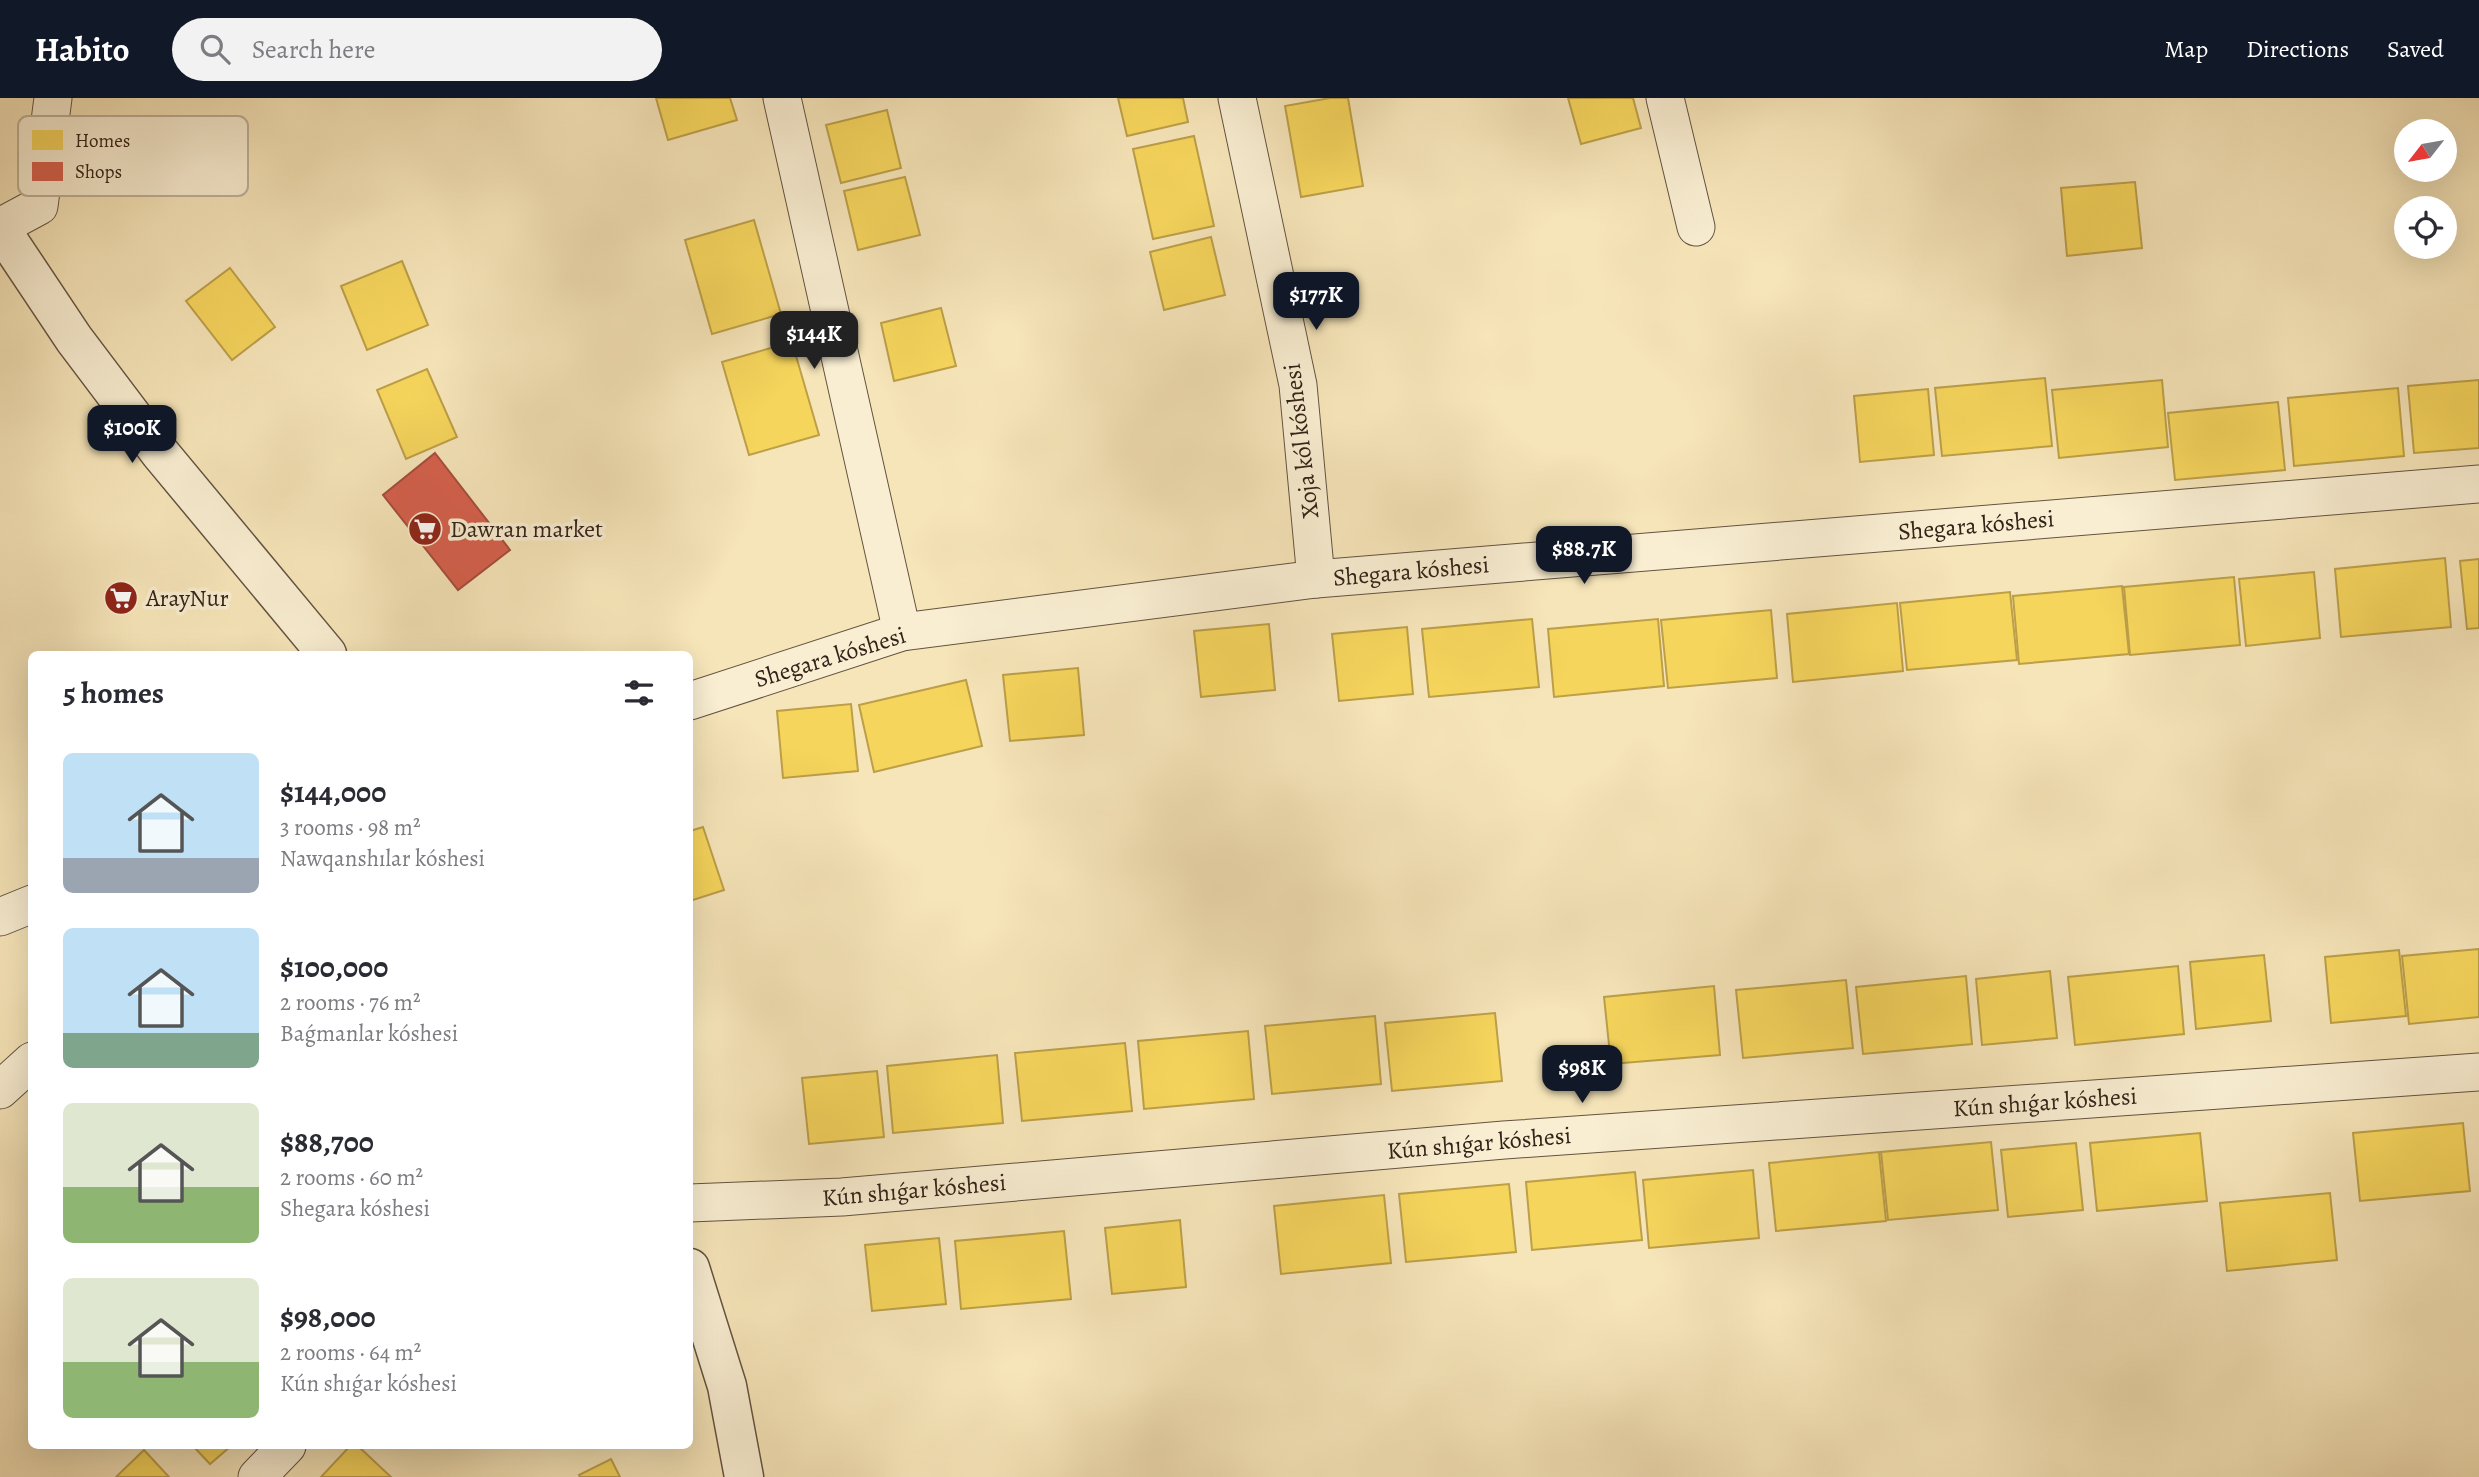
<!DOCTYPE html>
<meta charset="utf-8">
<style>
body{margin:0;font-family:Alegreya,serif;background:#f2f2f3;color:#2b2b33;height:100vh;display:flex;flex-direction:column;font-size:26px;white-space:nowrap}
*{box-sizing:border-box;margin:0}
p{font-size:23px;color:#7c7c81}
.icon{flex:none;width:38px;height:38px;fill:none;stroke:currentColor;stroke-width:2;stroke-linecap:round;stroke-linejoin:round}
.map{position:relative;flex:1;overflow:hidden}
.details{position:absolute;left:28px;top:553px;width:665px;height:798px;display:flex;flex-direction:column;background:#fff;border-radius:10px;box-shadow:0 7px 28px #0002}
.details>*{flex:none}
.needle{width:46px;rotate:239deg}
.buttons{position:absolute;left:2394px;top:21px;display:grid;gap:14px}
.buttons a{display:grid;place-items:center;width:63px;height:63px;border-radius:50%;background:#fff;box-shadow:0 7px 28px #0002;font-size:35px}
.price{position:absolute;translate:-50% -60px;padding:0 16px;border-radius:14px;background:#111827;color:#fff;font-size:23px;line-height:46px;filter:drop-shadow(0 2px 4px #0008)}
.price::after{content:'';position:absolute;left:50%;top:42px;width:21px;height:16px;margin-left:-10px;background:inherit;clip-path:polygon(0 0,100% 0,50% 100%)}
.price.current{background:#222;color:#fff}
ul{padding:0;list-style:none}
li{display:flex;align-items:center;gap:21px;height:175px;padding:0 35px}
li span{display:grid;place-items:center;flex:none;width:196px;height:140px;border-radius:10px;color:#555}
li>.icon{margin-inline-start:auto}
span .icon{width:84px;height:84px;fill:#fffc;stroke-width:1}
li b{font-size:30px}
h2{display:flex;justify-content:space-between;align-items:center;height:84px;padding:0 35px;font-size:30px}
header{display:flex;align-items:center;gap:42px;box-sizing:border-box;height:98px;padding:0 35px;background:#111827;color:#fff}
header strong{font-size:33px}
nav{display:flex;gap:38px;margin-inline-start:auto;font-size:24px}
.search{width:490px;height:63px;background:#f2f2f3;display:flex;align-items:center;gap:18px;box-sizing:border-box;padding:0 24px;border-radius:38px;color:#7c7c81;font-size:26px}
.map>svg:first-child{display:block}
.homes{fill:#f6d55c;stroke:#bc9f48;stroke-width:2}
.shops{fill:#d6604d;stroke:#a54d3d;stroke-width:2}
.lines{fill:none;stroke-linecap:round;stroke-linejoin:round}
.minor-casing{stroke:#645340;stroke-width:39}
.tertiary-casing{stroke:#645340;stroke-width:41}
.minor{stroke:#f9eed2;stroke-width:37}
.tertiary{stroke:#f9eed2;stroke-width:38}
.labels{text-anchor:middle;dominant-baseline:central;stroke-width:7;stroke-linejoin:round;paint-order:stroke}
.street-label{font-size:24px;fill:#332218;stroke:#f9eed2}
.poi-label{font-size:24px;fill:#332218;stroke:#f9eed2;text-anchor:start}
.key{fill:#f9eed2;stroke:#beb19a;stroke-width:2}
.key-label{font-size:19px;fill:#332218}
</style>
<header>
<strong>Habito</strong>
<div class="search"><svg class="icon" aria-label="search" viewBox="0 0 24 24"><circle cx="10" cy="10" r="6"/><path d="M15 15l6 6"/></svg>Search here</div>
<nav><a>Map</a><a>Directions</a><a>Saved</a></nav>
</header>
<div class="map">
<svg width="2479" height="1379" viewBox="0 0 2479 1379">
<rect width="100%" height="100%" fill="#f6e5b9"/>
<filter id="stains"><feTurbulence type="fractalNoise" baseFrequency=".00286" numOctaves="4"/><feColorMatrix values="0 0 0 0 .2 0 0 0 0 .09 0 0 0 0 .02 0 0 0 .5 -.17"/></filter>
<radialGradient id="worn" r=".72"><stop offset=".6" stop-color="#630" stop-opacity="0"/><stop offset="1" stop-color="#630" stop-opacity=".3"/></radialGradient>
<g class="homes">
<polygon points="656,0 730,0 737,22 668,42"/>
<polygon points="1118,0 1183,0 1188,24 1127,38"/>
<polygon points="1330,0 1348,0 1363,88 1301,99 1285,8"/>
<polygon points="1568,0 1633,0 1641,30 1581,46"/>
<polygon points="887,12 901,70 841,85 826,27"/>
<polygon points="1194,38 1214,128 1153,141 1133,51"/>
<polygon points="905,79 920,137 858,152 844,93"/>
<polygon points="2135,84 2142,150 2067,158 2061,90"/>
<polygon points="754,122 781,216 712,236 685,142"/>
<polygon points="1211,139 1225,197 1164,212 1150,154"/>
<polygon points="402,163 428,227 367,252 341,188"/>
<polygon points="230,170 275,229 232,262 186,203"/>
<polygon points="941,210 956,268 894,283 881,225"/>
<polygon points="792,244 819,337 749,357 722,264"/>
<polygon points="427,271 457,339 406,361 377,292"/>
<polygon points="2045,280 2052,348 1942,358 1935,290"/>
<polygon points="2162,282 2168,349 2059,360 2052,292"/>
<polygon points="2479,282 2479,350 2414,355 2408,288"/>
<polygon points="2398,290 2404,358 2294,368 2288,300"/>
<polygon points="1928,291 1934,357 1860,364 1854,298"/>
<polygon points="2278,304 2285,372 2175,382 2168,315"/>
<polygon points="2445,460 2451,529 2341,539 2335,471"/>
<polygon points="2479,461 2479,530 2467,531 2460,463"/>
<polygon points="2314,474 2320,540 2246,548 2239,481"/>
<polygon points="2234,479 2240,547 2130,557 2124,489"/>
<polygon points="2122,488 2129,556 2019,566 2013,498"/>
<polygon points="2010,494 2017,562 1907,572 1900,505"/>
<polygon points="1897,505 1903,573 1793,584 1787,516"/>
<polygon points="1771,512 1777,580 1668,590 1661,522"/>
<polygon points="1532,521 1539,589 1429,599 1422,531"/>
<polygon points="1658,521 1664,588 1554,599 1548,531"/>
<polygon points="1269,526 1275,592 1201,599 1194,533"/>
<polygon points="1407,529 1413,596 1339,603 1332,536"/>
<polygon points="1078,570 1084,637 1010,643 1003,577"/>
<polygon points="966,582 982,648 874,674 859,607"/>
<polygon points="851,606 858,673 783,680 777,613"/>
<polygon points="703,729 724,792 690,803 690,733"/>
<polygon points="2479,851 2479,919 2409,926 2402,858"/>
<polygon points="2399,852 2406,918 2331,925 2325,859"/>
<polygon points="2264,857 2271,923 2196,931 2190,864"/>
<polygon points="2178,868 2184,936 2075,947 2068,879"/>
<polygon points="2050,873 2057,940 1982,947 1976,881"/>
<polygon points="1966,878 1972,946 1863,956 1856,889"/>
<polygon points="1846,882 1853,950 1743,960 1736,892"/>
<polygon points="1714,888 1720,957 1611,966 1604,899"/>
<polygon points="1495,915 1502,983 1392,993 1385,925"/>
<polygon points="1375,918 1381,986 1272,996 1265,928"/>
<polygon points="1248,933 1254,1001 1144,1011 1138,943"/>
<polygon points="1125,945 1132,1013 1022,1023 1015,955"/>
<polygon points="997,957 1003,1025 893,1035 887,968"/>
<polygon points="877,973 884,1039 809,1046 802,980"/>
<polygon points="2463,1025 2470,1093 2360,1103 2353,1035"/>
<polygon points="2200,1035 2207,1103 2097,1113 2090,1045"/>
<polygon points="1991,1044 1998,1112 1888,1122 1881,1054"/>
<polygon points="2076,1045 2083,1112 2008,1119 2001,1052"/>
<polygon points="1879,1054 1886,1123 1776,1133 1769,1065"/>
<polygon points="1753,1072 1759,1140 1649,1150 1643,1082"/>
<polygon points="1635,1074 1642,1142 1532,1152 1526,1084"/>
<polygon points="1509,1086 1516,1154 1406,1164 1399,1096"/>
<polygon points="2330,1095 2337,1162 2227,1173 2220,1105"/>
<polygon points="1384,1097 1391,1165 1281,1176 1274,1108"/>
<polygon points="1180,1122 1186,1189 1112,1196 1105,1130"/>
<polygon points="1064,1133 1071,1201 961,1211 955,1143"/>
<polygon points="939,1140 946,1206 872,1213 865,1147"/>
<polygon points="193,1348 231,1348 210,1366"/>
<polygon points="350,1348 358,1348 391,1379 321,1379"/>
<polygon points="144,1352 169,1379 116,1379"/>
<polygon points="611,1361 620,1379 580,1379 579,1377"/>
</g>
<polygon class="shops" points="435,355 510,452 458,492 383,397"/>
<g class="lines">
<g class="minor-casing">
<g id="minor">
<polyline points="782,0 902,534"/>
<polyline points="1237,0 1298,287 1316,481"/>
<polyline points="1665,0 1696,129"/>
<polyline points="0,129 39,108 53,0"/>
<polyline points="690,603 902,534 1316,481 2479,386"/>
<polyline points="0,819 32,806"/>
<polyline points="0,992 32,963"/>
<polyline points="690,1105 842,1099 1504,1042 2479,974"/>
<polyline points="257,1379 287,1348"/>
</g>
</g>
<g class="tertiary-casing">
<g id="tertiary">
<polyline points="0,130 74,241 160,355 327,556"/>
<polyline points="690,1170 727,1288 744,1379"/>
</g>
</g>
<use href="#minor" class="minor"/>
<use href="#tertiary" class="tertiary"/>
</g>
<defs>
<g id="supermarket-disc" transform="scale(1.75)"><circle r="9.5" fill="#8f2418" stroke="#f9eed2"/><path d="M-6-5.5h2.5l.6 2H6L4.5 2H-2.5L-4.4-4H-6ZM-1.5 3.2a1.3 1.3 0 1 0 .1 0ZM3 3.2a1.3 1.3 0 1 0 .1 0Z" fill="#fff"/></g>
</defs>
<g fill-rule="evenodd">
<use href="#supermarket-disc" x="425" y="431"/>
<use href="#supermarket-disc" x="121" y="500"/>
</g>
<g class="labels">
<g class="street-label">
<text transform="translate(1301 343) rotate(-97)">Xoja kól kóshesi</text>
<text transform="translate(1976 427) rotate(-5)">Shegara kóshesi</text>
<text transform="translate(1411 473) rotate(-5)">Shegara kóshesi</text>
<text transform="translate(830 559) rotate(-17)">Shegara kóshesi</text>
<text transform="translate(2045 1004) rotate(-4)">Kún shıǵar kóshesi</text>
<text transform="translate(1479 1045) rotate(-5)">Kún shıǵar kóshesi</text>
<text transform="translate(914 1092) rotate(-5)">Kún shıǵar kóshesi</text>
</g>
<g class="poi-label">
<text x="450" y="431">Dawran market</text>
<text x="146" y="500">ArayNur</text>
</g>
</g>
<rect x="18" y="18" width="230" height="80" rx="10" class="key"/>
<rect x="32" y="32" width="31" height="20" fill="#f6d55c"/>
<rect x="32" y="64" width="31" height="19" fill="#d6604d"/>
<g class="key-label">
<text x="75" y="49">Homes</text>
<text x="75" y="80">Shops</text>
</g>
<rect width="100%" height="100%" filter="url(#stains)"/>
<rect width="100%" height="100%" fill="url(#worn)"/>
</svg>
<div class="buttons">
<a><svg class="needle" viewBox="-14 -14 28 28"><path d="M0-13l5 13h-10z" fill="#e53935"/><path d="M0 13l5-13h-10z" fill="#7c7c81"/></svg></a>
<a><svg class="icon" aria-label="locate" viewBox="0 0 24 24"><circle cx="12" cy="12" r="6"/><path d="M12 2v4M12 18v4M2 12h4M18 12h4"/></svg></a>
</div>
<b class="price" style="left:1316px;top:234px">$177K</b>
<b class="price current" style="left:814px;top:273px">$144K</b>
<b class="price" style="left:132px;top:367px">$100K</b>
<b class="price" style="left:1584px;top:488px">$88.7K</b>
<b class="price" style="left:1582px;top:1007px">$98K</b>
<section class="details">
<h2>5 homes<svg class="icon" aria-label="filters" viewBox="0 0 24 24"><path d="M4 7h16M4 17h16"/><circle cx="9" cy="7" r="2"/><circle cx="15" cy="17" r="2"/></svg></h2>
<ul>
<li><span style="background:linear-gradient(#bfe0f5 75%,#9aa5b1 0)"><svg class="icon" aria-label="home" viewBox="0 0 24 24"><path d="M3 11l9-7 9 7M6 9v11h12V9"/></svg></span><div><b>$144,000</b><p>3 rooms · 98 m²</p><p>Nawqanshılar kóshesi</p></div></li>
<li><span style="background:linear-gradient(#bfe0f5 75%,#7fa58c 0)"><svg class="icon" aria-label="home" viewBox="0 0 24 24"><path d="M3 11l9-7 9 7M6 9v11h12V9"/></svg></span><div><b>$100,000</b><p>2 rooms · 76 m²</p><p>Baǵmanlar kóshesi</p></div></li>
<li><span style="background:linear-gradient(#dfe7d0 60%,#8fb573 0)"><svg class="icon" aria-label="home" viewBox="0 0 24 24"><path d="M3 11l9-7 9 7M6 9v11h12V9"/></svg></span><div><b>$88,700</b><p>2 rooms · 60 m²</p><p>Shegara kóshesi</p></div></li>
<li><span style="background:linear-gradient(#dfe7d0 60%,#8fb573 0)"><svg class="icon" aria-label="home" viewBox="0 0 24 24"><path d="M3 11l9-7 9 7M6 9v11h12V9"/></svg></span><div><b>$98,000</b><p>2 rooms · 64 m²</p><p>Kún shıǵar kóshesi</p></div></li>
</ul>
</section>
</div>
